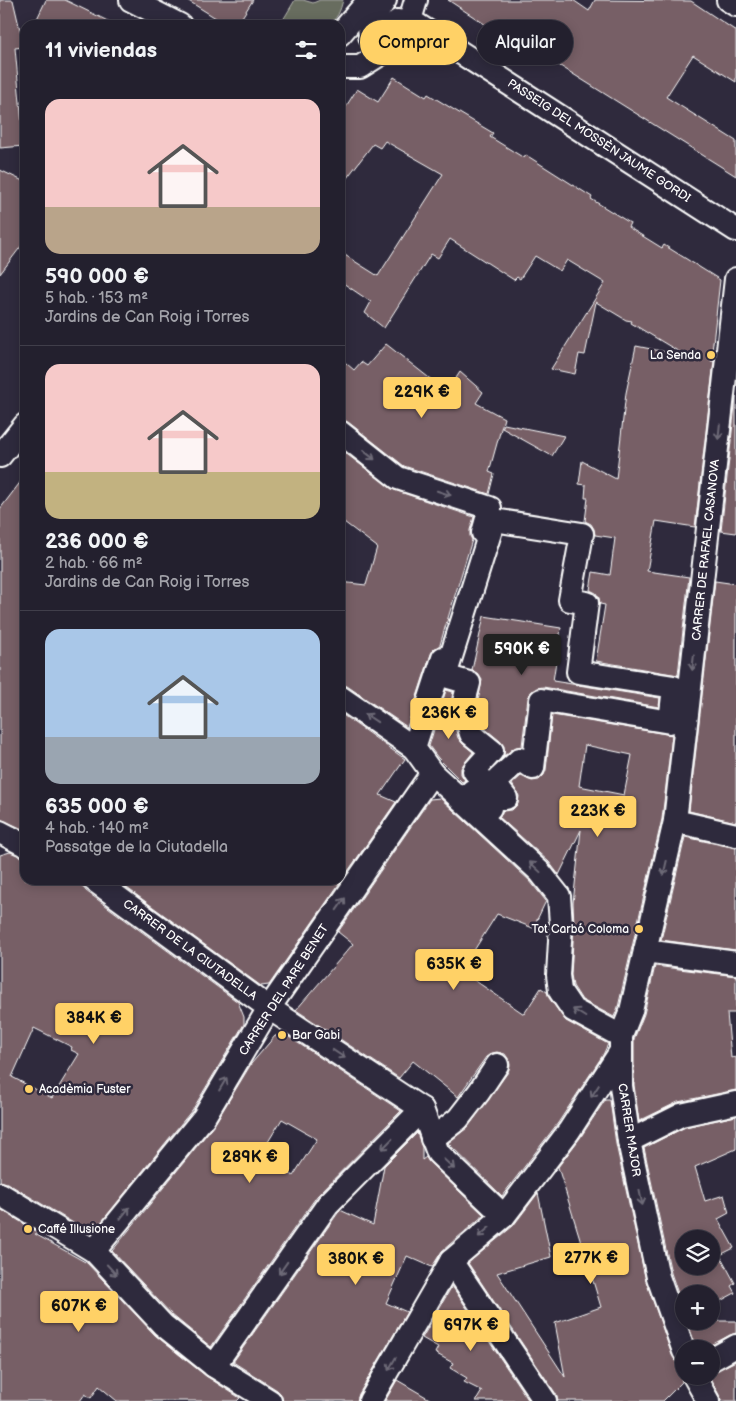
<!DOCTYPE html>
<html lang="es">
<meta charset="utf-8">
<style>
body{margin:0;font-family:"Balsamiq Sans",sans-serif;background:#2b2836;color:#f1f3f6;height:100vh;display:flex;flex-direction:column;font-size:19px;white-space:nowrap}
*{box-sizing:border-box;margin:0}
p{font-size:16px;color:#a3a3aa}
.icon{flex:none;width:28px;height:28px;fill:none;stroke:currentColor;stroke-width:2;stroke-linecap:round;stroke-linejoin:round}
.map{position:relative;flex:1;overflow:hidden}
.panel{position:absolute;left:20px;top:20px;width:325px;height:865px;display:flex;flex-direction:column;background:#23202e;border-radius:15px;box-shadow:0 2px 12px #0003,0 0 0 1px #403e4a}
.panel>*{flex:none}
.hud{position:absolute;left:360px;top:20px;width:300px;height:45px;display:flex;gap:10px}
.tools{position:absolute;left:675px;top:1230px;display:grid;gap:10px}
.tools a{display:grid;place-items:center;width:45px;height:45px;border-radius:50%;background:#23202e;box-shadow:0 2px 12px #0003,0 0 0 1px #403e4a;font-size:25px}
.price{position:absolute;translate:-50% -42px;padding:0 11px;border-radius:5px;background:#ffd166;color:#111;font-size:16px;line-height:32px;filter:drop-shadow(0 1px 2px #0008)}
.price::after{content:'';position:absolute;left:50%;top:30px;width:15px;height:11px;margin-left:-8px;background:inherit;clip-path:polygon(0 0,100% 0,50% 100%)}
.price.current{background:#222;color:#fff}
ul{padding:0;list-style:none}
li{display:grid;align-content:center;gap:10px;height:265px;padding:0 25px}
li+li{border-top:1px solid #403e4a}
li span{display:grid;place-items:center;height:155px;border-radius:15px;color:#555}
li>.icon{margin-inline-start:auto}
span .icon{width:90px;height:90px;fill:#fffc;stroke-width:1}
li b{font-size:21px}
h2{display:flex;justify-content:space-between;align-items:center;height:60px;padding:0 25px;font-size:21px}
.chip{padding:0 18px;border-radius:22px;background:#23202e;box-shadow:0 2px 12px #0003,0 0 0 1px #403e4a;font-size:18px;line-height:45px}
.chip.current{background:#ffd166;color:#111}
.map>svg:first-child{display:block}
.green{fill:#686d5f;stroke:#b4b6af}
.building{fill:#775f66;stroke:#fff;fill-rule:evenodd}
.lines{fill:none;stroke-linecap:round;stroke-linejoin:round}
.street-casing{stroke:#fff;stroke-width:26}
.street{stroke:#2f2a3d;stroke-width:22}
.oneway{stroke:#6d6a77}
.poi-dot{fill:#ffd166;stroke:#2f2a3d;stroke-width:2}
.labels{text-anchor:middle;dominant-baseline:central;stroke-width:5;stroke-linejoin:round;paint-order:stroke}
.street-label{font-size:12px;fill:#fff;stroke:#2f2a3d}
.poi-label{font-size:12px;fill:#fff;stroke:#2f2a3d;text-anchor:start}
</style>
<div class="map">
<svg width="736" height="1401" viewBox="0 0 736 1401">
<rect width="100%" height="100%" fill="#2f2a3d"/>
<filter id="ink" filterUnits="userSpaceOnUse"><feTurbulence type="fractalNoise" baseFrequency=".02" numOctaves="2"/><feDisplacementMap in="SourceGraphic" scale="10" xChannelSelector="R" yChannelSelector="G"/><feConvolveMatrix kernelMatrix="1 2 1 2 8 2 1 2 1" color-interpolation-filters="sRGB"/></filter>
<g filter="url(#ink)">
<path class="green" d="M295,0H303L313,3L320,0H343C340,11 338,19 327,25H280Z"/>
<g class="building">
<polygon points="0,0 13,0 24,47 15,48 24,146 0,148"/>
<polygon points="46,0 65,0 116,25 34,25"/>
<polygon points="187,0 253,0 237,25 227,25"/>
<polygon points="448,0 573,0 589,11 595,0 691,1 736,31 736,82 693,55 666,97 736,141 736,176 549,59 543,60 517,43 515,44"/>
<polygon points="394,77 426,97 428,94 461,114 493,133 490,137 524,158 526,155 592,197 591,199 630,223 628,227 662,248 664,245 720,280 711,361 714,361 695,527 656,521 647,571 689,577 678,675 596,661 605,605 600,604 599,598 596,593 590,590 593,572 610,575 615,538 595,535 594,529 591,524 585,521 588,498 585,498 586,485 579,484 582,461 616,479 626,393 636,346 686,356 631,323 632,321 626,320 596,302 585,355 579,354 575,374 551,369 605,283 567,260 560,271 535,256 520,279 517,277 514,280 450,239 438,258 431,254 384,328 365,313 371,302 340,281 340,252 378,276 443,174 385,141 380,148 373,144 340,187 340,116 357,89 378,102"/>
<polygon points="0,170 25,182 25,241 0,274"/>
<polygon points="386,344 447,392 460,372 483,392 476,403 504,418 489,472 494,474 489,494 404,466 348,422 340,419 340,358 354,370 361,362 367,366"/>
<polygon points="736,396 736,533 721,531"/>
<polygon points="504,424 564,436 552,456 502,428"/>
<polygon points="340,449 394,490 474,517 470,530 470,536 472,540 444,631 440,645 434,649 431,654 407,727 347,686 340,684 340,582 366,585 377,547 340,519"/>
<polygon points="25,476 25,830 0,819 0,509"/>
<polygon points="715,581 736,584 736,822 689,811"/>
<polygon points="484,616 561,628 553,681 660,698 659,707 543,687 537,688 531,692 528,698 522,746 516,747 504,756 504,746 500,741 482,726 477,706 482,680 478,674 472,670"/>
<polygon points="446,690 453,692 450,709 458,738 463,744 473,752 461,768 461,774 465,780 462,782 438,758 429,746"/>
<polygon points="340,713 405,759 380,795 396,802 269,985 261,986 116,880 340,880"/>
<path d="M552,715L672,735L662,819L618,1007L614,1017L582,1000L573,986L571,975L574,925L573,903L581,830L559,875L549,862L499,817L503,811L512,810L518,804L519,796L512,784L521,776L532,781L539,780L544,775L546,770ZM585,745L632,755L624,795L579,786Z"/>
<polygon points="440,798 530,881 546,901 533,928 497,914 461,971 524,1014 541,988 547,992 549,998 566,1021 608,1044 603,1055 558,1123 502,1196 448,1143 468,1127 508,1072 510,1065 509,1060 505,1054 497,1052 492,1053 486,1057 458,1097 413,1061 399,1078 296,1010 353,944 338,932 430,799"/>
<polygon points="685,837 736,848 736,950 661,940"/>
<path d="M10,852L25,858V880H81L82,886L86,891L238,1002L244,1017V1024L193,1109L99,1225L80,1227L7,1183L0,1181V855ZM34,1028L72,1047L71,1050L79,1054L52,1098L12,1077Z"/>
<polygon points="655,966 736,976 736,1013 727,1013 731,1058 736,1057 736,1090 678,1102 639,1121 634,1085 634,1039 644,1014"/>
<path d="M286,1035L401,1111L317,1196L211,1347L172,1315L112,1251L214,1125L251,1064L275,1036ZM282,1119L317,1139L293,1176L260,1155Z"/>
<polygon points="605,1100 610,1100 616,1144 646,1281 672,1355 676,1361 684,1364 681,1375 682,1382 663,1401 558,1401 556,1394 468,1263 513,1226 538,1193 551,1257 497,1273 565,1377 555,1323 601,1307 558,1167 580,1138"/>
<path d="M736,1116V1149L695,1167L705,1201L724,1195L729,1213L718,1219L734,1248L720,1255L735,1283L731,1286L735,1293L711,1306V1294H684V1311L671,1273L644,1148L685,1127ZM684,1239H711V1266H684Z"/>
<polygon points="417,1133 422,1147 422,1160 426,1157 429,1162 484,1215 442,1251 432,1267 407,1256 386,1303 407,1312 359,1394 357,1401 283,1401 281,1394 277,1390 233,1362 340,1210 373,1225 384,1166"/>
<polygon points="0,1209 39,1233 35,1234 87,1263 155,1335 206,1376 240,1398 237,1401 117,1401 99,1386 91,1398 85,1394 80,1401 0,1401"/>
<polygon points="452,1286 529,1401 476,1401 482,1391 464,1382 467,1378 450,1368 453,1363 435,1353 438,1347 422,1338"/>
<polygon points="687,1321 736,1321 736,1333 730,1335 704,1349 697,1349"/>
<polygon points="736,1361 736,1401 721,1401 719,1395 709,1376 711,1376 711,1373"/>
<polygon points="397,1380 433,1401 385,1401"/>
</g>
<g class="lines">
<g class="street-casing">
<g id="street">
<polyline points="131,0 180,25"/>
<path d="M385,0L369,26L370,36C383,41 390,31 398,21"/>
<polyline points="728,0 736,5"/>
<polyline points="410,20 736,230"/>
<polyline points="340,34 369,0"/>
<polyline points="340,67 360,67 387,50 410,20 416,0"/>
<polyline points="340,432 398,478 490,508 483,533"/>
<polyline points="0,456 25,425"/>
<polygon points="494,520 582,534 570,600 587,603 578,672 674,687 670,722 541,700 533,768 520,759 494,783 506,798 493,797 491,800 490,808 472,791 480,791 482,788 481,778 474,771 492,751 471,734 463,706 469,683 445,676"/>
<polyline points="340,697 414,748 432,773 540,872 559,896 561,924 558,975 560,991 573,1010 621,1036"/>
<polyline points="414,748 443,658"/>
<polyline points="675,821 736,835"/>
<polyline points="0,832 25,845"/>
<polyline points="94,880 269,1008 422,1109 438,1153 504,1216"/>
<polyline points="645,951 736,963"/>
<polyline points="432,1139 458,1119 479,1092 497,1065"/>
<polyline points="629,1141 681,1115 736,1103"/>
<polyline points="0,1194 94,1251 163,1325 214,1366 270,1401"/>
<polyline points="94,1251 204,1117 269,1008 432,773"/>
<polyline points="451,1261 545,1401"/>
<polyline points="684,1351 658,1277 629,1141 621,1086 621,1036 631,1011 675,821 736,279"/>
<polyline points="711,1360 736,1346"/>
<polyline points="214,1366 328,1204 422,1109"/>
<polyline points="694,1376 708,1401"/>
<polyline points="370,1401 451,1261 504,1216 569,1131 621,1051"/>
</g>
</g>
<use href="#street" class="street"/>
</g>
<defs><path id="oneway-shaft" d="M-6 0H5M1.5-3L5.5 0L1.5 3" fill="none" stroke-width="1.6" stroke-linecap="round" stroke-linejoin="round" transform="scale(1.25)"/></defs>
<g class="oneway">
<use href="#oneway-shaft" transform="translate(719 432) rotate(96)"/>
<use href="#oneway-shaft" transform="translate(369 455) rotate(38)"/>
<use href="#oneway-shaft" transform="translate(444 493) rotate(18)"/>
<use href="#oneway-shaft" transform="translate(693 663) rotate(96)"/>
<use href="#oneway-shaft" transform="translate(371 718) rotate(-146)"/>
<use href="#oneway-shaft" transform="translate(535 867) rotate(-137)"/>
<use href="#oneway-shaft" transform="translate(665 868) rotate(103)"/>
<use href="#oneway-shaft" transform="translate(341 904) rotate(-55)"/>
<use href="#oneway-shaft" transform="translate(579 1013) rotate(-148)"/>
<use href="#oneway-shaft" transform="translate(339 1054) rotate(34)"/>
<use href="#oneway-shaft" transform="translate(223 1084) rotate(-59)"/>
<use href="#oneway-shaft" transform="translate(595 1091) rotate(123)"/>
<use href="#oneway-shaft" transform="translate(387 1144) rotate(135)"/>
<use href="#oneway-shaft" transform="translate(449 1164) rotate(43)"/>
<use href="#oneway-shaft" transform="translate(641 1198) rotate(78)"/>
<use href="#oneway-shaft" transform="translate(125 1213) rotate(-51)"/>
<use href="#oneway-shaft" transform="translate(484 1232) rotate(139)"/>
<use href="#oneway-shaft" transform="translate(283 1268) rotate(125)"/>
<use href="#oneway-shaft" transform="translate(112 1270) rotate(47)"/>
<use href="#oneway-shaft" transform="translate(392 1364) rotate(120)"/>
</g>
</g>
<g class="poi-dot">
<circle cx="711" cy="355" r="5"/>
<circle cx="639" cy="929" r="5"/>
<circle cx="282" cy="1035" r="5"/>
<circle cx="29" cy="1089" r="5"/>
<circle cx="28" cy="1229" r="5"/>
</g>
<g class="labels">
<g class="street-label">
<text transform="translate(599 141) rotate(33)">PASSEIG DEL MOSSÈN JAUME GORDI</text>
<text transform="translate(706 550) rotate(-84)">CARRER DE RAFAEL CASANOVA</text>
<text transform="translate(190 950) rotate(36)">CARRER DE LA CIUTADELLA</text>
<text transform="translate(284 990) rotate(-57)">CARRER DEL PARE BENET</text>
<text transform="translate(629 1130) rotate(81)">CARRER MAJOR</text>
</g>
<g class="poi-label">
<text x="701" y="355" text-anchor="end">La Senda</text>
<text x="629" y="929" text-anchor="end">Tot Carbó Coloma</text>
<text x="292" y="1035">Bar Gabi</text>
<text x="39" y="1089">Acadèmia Fuster</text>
<text x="38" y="1229">Caffé Illusione</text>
</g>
</g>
</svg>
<div class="tools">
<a><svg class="icon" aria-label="layers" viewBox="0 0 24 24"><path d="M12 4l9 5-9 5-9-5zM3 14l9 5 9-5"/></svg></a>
<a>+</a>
<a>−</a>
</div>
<b class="price" style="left:422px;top:419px">229K €</b>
<b class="price current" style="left:522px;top:676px">590K €</b>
<b class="price" style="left:449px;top:740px">236K €</b>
<b class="price" style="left:598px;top:838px">223K €</b>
<b class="price" style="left:454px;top:991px">635K €</b>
<b class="price" style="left:94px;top:1045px">384K €</b>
<b class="price" style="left:250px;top:1184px">289K €</b>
<b class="price" style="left:591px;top:1285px">277K €</b>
<b class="price" style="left:356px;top:1286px">380K €</b>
<b class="price" style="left:79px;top:1333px">607K €</b>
<b class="price" style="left:471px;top:1352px">697K €</b>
<div class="hud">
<a class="chip current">Comprar</a>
<a class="chip">Alquilar</a>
</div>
<section class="panel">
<h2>11 viviendas<svg class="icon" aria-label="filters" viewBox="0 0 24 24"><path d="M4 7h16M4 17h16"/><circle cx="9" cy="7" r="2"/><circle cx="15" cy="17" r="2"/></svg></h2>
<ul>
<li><span style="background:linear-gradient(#f6c9c9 70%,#b9a48a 0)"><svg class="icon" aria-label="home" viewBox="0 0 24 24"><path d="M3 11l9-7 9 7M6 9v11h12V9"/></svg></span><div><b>590 000 €</b><p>5 hab. · 153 m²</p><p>Jardins de Can Roig i Torres</p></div></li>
<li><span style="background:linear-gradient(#f6c9c9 70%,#c2b280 0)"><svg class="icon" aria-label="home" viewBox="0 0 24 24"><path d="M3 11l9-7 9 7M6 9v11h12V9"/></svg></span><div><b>236 000 €</b><p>2 hab. · 66 m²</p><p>Jardins de Can Roig i Torres</p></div></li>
<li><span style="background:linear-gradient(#a9c7e8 70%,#9aa5b1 0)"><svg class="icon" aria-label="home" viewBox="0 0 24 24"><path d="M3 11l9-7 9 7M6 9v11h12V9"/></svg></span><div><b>635 000 €</b><p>4 hab. · 140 m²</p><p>Passatge de la Ciutadella</p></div></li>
</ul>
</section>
</div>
